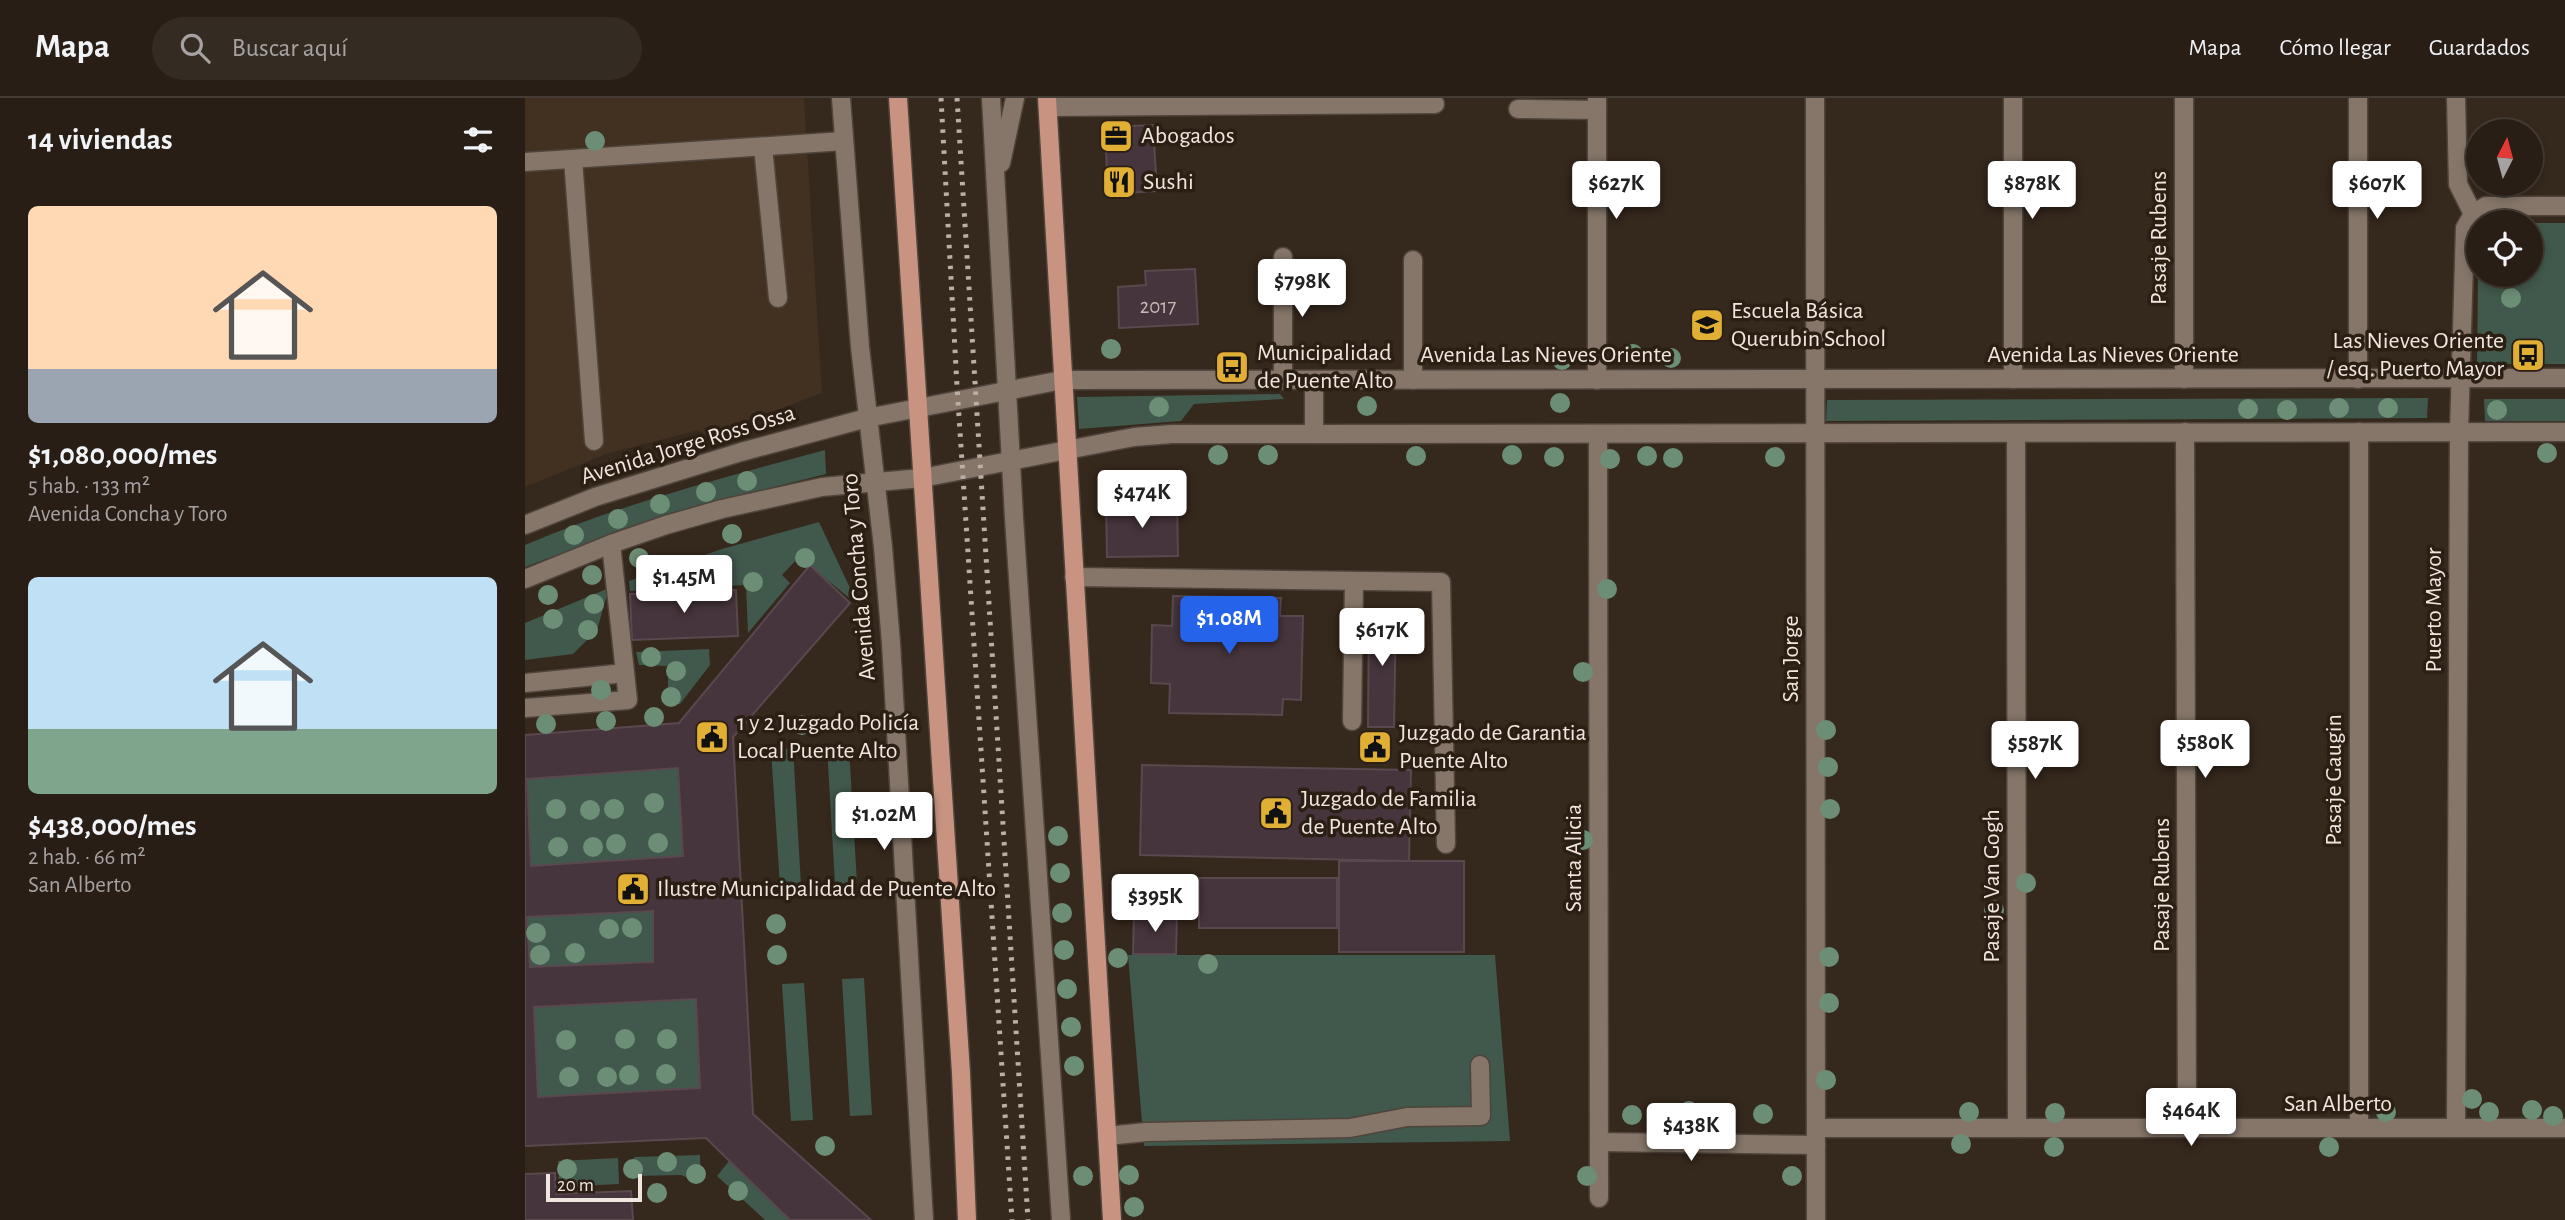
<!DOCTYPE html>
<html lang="es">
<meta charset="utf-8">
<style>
body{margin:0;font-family:"Alegreya Sans",sans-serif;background:#342b23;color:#f1f3f6;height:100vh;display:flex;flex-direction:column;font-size:26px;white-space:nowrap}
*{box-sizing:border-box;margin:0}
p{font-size:23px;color:#a5a2a1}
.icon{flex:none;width:38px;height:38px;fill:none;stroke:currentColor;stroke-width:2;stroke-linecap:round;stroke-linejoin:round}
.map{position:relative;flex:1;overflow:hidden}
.details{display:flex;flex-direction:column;background:#281e16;width:525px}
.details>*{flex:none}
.needle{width:46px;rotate:6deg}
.fabs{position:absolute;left:1941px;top:21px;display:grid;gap:14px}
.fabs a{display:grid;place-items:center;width:77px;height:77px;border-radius:50%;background:#281e16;box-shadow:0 4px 10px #0003,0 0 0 2px #443c35;font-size:35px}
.scale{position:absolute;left:21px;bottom:18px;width:96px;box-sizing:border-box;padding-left:7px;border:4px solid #efe6df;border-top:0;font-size:19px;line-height:24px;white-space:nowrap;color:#efe6df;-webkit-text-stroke:5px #2b1f14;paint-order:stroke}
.price{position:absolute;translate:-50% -60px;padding:0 16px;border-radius:7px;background:#fff;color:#222;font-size:23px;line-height:46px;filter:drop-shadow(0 2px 4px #0008)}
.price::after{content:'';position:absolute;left:50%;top:42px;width:21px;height:16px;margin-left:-10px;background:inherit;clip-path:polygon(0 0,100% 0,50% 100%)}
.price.active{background:#2563eb;color:#fff}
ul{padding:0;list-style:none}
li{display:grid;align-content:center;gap:14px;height:371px;padding:0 28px}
li span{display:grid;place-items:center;height:217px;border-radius:10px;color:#555}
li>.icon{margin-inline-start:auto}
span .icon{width:126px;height:126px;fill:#fffc;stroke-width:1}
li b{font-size:30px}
h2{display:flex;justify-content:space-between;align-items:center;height:84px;padding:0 28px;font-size:30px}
header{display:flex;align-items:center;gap:42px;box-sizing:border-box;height:98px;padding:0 35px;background:#281e16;border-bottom:2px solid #443c35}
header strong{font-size:33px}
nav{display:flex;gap:38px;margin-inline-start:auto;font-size:24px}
.search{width:490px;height:63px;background:#342b23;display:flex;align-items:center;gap:18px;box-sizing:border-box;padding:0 24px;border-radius:38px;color:#a5a2a1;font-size:26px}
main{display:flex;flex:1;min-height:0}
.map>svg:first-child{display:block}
.built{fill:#423021}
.green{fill:#41584c}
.building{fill:#46353c;stroke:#5a484f;stroke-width:2;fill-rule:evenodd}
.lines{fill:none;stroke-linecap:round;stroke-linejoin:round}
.service-casing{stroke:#4f443b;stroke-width:21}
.minor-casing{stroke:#4f443b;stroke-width:21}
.tertiary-casing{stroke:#4f443b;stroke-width:21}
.primary-casing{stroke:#4f443b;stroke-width:21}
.service{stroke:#857669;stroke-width:18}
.minor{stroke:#857669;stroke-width:18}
.tertiary{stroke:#857669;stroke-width:18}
.primary{stroke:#c89481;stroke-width:18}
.rail{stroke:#b9afa6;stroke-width:5;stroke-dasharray:3.5 7;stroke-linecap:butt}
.tree{fill:#6d8e76}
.labels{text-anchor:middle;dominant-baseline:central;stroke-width:7;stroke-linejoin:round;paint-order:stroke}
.number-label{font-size:21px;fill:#c5bab6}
.poi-label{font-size:24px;fill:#efe6df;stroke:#2b1f14;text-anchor:start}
.street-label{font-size:24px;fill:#efe6df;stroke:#2b1f14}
</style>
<header>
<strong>Mapa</strong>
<div class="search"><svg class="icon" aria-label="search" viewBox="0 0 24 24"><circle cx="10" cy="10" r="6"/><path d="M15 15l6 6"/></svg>Buscar aquí</div>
<nav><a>Mapa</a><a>Cómo llegar</a><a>Guardados</a></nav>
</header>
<main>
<section class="details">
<h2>14 viviendas<svg class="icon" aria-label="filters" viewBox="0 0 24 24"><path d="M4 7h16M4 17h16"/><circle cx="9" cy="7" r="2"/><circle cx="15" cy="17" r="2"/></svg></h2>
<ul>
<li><span style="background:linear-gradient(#ffd9b3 75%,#9aa5b1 0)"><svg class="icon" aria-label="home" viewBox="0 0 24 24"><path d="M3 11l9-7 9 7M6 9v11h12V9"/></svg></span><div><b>$1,080,000/mes</b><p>5 hab. · 133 m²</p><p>Avenida Concha y Toro</p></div></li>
<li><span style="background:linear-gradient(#bfe0f5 70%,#7fa58c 0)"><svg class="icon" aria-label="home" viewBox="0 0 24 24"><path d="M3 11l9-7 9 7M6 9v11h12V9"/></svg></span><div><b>$438,000/mes</b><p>2 hab. · 66 m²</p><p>San Alberto</p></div></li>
</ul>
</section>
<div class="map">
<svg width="2040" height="1122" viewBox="0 0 2040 1122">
<rect width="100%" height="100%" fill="#35281d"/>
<polygon class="built" points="0,0 279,0 297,295 182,338 174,332 81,356 0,389"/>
<g class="green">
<polygon points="2006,125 2040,125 2040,266 1952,266 1953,177 2006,177"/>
<polygon points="755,296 759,301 669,306 656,323 554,331 552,299"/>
<polygon points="1903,300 1902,320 1301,323 1302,302"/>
<polygon points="1959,301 2040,301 2040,323 1960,323"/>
<path d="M300,352L301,376L145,415L0,469V447C96,406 199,379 300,352Z"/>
<polygon points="294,424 333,507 274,459 257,477 265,485 223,535 221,487 105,493 104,483 197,451"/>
<polygon points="84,490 72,532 48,556 0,562 0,525"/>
<polygon points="184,551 185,567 155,606 143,606 143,568 114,567 111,554"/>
<polygon points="302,649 324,649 332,785 310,786"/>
<polygon points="268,650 276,787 255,788 246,652"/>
<polygon points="153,670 158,758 6,768 2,681"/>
<polygon points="128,813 128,864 5,869 2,819"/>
<polygon points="603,857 970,857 985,1043 619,1048"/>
<polygon points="339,880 347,1017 325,1018 317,881"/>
<polygon points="279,885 288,1022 266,1023 257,886"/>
<polygon points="171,901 175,990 13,999 9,909"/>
<polygon points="175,1057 176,1085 156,1077 110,1078 109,1059"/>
<polygon points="93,1060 94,1086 34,1089 33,1063"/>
<polygon points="204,1063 265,1122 240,1122 192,1078"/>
</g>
<g class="building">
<polygon points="628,27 632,93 583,96 580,29"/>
<polygon points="670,171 673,226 594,230 593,189 621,187 620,173"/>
<polygon points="652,404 653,458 582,459 581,405"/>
<path d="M285,467L325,505L208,639L228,1016L346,1122H265L181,1040L0,1048V637L154,625ZM153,670L158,758L6,768L2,681ZM128,813V864L5,869L2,819ZM171,901L175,990L13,999L9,909Z"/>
<polygon points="211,492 213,538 107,542 105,496"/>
<polygon points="648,498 756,500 755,518 778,518 776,602 758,601 757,617 644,615 645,586 626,585 627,527 647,528"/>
<polygon points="844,512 871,512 869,629 843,629"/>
<polygon points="617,667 886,672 884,763 615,757"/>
<rect x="814" y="763" width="125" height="91"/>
<rect x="674" y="780" width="138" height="50"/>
<polygon points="609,815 652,816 651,856 608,856"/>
<polygon points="30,1075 31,1096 106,1093 108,1122 0,1122 0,1076"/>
</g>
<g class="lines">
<g class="service-casing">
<g id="service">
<polyline points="466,0 489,420 536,1122"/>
<polyline points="993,11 1072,12"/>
<polyline points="238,49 253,200"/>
<polyline points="48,61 69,343"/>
<polyline points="0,64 319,43"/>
<polyline points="476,65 490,0"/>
<polyline points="549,479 916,484 921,746"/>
<polyline points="0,585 100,575"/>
<polyline points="0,610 103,602 86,446"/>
<polyline points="827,623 829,483"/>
<polyline points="582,1038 621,1034 825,1030 882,1019 956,1018 955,967"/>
</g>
</g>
<g class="minor-casing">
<g id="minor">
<polyline points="1290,0 1291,1122"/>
<polyline points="1833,0 1833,281"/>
<polyline points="1931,0 1933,86 1948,116"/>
<polyline points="523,9 910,6"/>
<polyline points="1488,281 1488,0"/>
<polyline points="1659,281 1659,0"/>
<polyline points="758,282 758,159"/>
<polyline points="888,282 888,162"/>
<polyline points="1072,282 1072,0"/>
<polyline points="1660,334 1662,1030"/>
<polyline points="1491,335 1492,1030"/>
<polyline points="1073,336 1074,1100"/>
<polyline points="1291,1030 2040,1030"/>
<polyline points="1834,1030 1834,334"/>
<polyline points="1931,1030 1934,334 1940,130 1948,116 1961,108 2040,108"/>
<polyline points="1074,1044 1291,1047"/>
</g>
</g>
<g class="tertiary-casing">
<g id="tertiary">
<polyline points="316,0 335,249 358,449 366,545 399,1122"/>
<polyline points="789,336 789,282"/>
<polyline points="0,427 70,399 216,354 342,320 537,282 2040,280"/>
<polyline points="0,481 86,446 141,427 197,411 297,389 397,380 609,339 647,336 789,336 2040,334"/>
</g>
</g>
<g class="primary-casing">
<g id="primary">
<polyline points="373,0 436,975 442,1122"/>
<polyline points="522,0 587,1122"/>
</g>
</g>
<use href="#service" class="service"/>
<use href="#minor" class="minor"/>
<use href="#tertiary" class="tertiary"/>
<use href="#primary" class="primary"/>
<g class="rail">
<polyline points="416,0 432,288 487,1122"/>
<polyline points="432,0 503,1122"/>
</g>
</g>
<g class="tree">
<circle cx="70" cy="43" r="10"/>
<circle cx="1986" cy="200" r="10"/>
<circle cx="586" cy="251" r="10"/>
<circle cx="1108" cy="256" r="10"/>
<circle cx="1146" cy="260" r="10"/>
<circle cx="1037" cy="262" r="10"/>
<circle cx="1035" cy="305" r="10"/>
<circle cx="842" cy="308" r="10"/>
<circle cx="634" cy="309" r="10"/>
<circle cx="1814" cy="310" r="10"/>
<circle cx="1863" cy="310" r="10"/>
<circle cx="1723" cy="311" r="10"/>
<circle cx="1762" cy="312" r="10"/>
<circle cx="1972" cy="312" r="10"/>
<circle cx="2022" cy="355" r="10"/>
<circle cx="693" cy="357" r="10"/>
<circle cx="743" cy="357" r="10"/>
<circle cx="987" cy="357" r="10"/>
<circle cx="891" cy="358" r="10"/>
<circle cx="1122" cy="358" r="10"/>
<circle cx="1029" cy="359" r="10"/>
<circle cx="1250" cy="359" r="10"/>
<circle cx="1148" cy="360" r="10"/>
<circle cx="1085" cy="361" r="10"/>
<circle cx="222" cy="383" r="10"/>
<circle cx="181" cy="394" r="10"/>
<circle cx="135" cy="406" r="10"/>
<circle cx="93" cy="421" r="10"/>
<circle cx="207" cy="436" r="10"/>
<circle cx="49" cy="437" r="10"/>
<circle cx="114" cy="460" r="10"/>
<circle cx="280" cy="460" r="10"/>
<circle cx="67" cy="477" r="10"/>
<circle cx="228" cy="484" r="10"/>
<circle cx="1082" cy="491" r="10"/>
<circle cx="23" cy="497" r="10"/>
<circle cx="69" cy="506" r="10"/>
<circle cx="28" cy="521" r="10"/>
<circle cx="63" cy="532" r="10"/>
<circle cx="126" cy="559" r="10"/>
<circle cx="151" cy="573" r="10"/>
<circle cx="1058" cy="574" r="10"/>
<circle cx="76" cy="592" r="10"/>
<circle cx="146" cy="599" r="10"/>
<circle cx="129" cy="619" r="10"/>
<circle cx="81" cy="623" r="10"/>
<circle cx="21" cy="626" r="10"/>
<circle cx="277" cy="627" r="10"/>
<circle cx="1301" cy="632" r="10"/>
<circle cx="1303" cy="669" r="10"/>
<circle cx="129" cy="705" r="10"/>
<circle cx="31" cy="711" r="10"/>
<circle cx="89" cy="711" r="10"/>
<circle cx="1305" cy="711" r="10"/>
<circle cx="65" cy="712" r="10"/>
<circle cx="533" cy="738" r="10"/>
<circle cx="1058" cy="742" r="10"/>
<circle cx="133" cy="745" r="10"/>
<circle cx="91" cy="746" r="10"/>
<circle cx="33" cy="749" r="10"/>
<circle cx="68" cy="749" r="10"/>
<circle cx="535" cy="775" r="10"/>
<circle cx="1501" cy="785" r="10"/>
<circle cx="639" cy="806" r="10"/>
<circle cx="612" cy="807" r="10"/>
<circle cx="1469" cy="812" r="10"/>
<circle cx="537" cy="815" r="10"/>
<circle cx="251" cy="826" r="10"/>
<circle cx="107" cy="830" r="10"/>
<circle cx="84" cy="831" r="10"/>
<circle cx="11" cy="835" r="10"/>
<circle cx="539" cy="852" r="10"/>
<circle cx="50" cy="855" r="10"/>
<circle cx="15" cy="857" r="10"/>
<circle cx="252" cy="857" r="10"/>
<circle cx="1304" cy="859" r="10"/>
<circle cx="593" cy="860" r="10"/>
<circle cx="683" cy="866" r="10"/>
<circle cx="542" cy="891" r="10"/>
<circle cx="1304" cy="905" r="10"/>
<circle cx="546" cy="929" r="10"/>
<circle cx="100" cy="941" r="10"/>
<circle cx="142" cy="941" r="10"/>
<circle cx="41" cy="942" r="10"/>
<circle cx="549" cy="968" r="10"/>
<circle cx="141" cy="976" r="10"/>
<circle cx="104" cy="977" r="10"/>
<circle cx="44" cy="979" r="10"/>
<circle cx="82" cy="979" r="10"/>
<circle cx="1301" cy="982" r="10"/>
<circle cx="1947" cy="1001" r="10"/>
<circle cx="2007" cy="1012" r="10"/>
<circle cx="1164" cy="1013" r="10"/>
<circle cx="1444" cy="1014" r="10"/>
<circle cx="1861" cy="1014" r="10"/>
<circle cx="1964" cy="1014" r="10"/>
<circle cx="1530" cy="1015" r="10"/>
<circle cx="1238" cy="1016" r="10"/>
<circle cx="1107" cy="1017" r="10"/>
<circle cx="2028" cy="1018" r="10"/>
<circle cx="1436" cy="1046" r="10"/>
<circle cx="300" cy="1048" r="10"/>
<circle cx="1529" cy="1049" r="10"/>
<circle cx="1804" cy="1049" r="10"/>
<circle cx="142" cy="1064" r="10"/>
<circle cx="42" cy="1071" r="10"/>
<circle cx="108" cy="1071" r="10"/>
<circle cx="171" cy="1076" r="10"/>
<circle cx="604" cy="1077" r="10"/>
<circle cx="558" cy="1078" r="10"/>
<circle cx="1062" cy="1078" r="10"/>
<circle cx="1267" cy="1078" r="10"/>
<circle cx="213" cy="1093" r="10"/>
<circle cx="132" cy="1095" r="10"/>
<circle cx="609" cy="1109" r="10"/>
</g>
<defs>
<g id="office-square" transform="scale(1.75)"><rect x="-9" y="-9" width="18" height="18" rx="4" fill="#e1af34" stroke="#2b1f14"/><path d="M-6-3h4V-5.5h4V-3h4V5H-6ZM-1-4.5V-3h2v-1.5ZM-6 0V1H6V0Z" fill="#111"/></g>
<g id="restaurant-square" transform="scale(1.75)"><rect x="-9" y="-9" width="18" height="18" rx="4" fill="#e1af34" stroke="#2b1f14"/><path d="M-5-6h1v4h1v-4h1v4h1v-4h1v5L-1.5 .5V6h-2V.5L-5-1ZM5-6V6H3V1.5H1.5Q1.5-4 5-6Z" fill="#111"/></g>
<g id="school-square" transform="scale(1.75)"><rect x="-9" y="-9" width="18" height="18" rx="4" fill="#e1af34" stroke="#2b1f14"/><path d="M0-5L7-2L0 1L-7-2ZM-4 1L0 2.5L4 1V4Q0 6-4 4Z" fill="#111"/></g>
<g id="bus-square" transform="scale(1.75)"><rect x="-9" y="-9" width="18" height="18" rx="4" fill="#e1af34" stroke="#2b1f14"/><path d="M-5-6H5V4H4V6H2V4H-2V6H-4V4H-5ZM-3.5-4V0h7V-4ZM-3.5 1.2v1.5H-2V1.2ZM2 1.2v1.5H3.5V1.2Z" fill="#111"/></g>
<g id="civic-square" transform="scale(1.75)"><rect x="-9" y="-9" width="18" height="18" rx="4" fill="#e1af34" stroke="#2b1f14"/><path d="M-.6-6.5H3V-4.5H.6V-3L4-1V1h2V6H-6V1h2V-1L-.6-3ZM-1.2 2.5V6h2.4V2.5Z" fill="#111"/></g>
</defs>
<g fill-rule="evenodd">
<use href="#office-square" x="591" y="38"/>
<use href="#restaurant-square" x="594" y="84"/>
<use href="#school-square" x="1182" y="227"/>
<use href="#bus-square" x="2003" y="257"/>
<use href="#bus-square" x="707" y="269"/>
<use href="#civic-square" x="187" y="639"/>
<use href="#civic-square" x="850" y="649"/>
<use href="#civic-square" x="751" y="715"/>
<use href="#civic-square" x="108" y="791"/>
</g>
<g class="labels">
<g class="number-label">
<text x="633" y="208">2017</text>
</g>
<g class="poi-label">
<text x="616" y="38">Abogados</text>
<text x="618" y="84">Sushi</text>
<text x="1206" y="213">Escuela Básica<tspan x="1206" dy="28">Querubin School</tspan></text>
<text x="1979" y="243" text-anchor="end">Las Nieves Oriente<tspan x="1979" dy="28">/ esq. Puerto Mayor</tspan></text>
<text x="732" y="255">Municipalidad<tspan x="732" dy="28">de Puente Alto</tspan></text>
<text x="212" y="625">1 y 2 Juzgado Policía<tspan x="212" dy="28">Local Puente Alto</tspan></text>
<text x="874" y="635">Juzgado de Garantia<tspan x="874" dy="28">Puente Alto</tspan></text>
<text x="776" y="701">Juzgado de Familia<tspan x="776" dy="28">de Puente Alto</tspan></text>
<text x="132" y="791">Ilustre Municipalidad de Puente Alto</text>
</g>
<g class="street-label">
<text transform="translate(1634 140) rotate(-90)">Pasaje Rubens</text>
<text x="1021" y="257">Avenida Las Nieves Oriente</text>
<text x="1588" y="257">Avenida Las Nieves Oriente</text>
<text transform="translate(163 347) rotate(-17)">Avenida Jorge Ross Ossa</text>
<text transform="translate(334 479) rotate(-95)">Avenida Concha y Toro</text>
<text transform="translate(1909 512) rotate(-90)">Puerto Mayor</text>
<text transform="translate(1266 561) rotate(-90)">San Jorge</text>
<text transform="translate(1809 682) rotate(-90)">Pasaje Gaugin</text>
<text transform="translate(1049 760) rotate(-90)">Santa Alicia</text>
<text transform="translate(1637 787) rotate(-90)">Pasaje Rubens</text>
<text transform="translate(1467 788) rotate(-90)">Pasaje Van Gogh</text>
<text x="1813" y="1006">San Alberto</text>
</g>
</g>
</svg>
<div class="fabs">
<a><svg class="needle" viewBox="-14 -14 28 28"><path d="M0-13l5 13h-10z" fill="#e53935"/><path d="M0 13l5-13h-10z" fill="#a5a2a1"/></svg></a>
<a><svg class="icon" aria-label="locate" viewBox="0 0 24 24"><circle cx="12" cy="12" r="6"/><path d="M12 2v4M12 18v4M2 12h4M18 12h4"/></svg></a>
</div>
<div class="scale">20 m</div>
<b class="price" style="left:1091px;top:123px">$627K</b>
<b class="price" style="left:1507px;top:123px">$878K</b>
<b class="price" style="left:1852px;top:123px">$607K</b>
<b class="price" style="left:777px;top:221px">$798K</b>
<b class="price" style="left:617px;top:432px">$474K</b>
<b class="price" style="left:159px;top:517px">$1.45M</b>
<b class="price active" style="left:704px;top:558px">$1.08M</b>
<b class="price" style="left:857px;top:570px">$617K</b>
<b class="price" style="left:1680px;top:682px">$580K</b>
<b class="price" style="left:1510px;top:683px">$587K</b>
<b class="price" style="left:359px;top:754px">$1.02M</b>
<b class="price" style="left:630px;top:836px">$395K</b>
<b class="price" style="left:1666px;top:1050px">$464K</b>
<b class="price" style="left:1166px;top:1065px">$438K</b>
</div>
</main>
